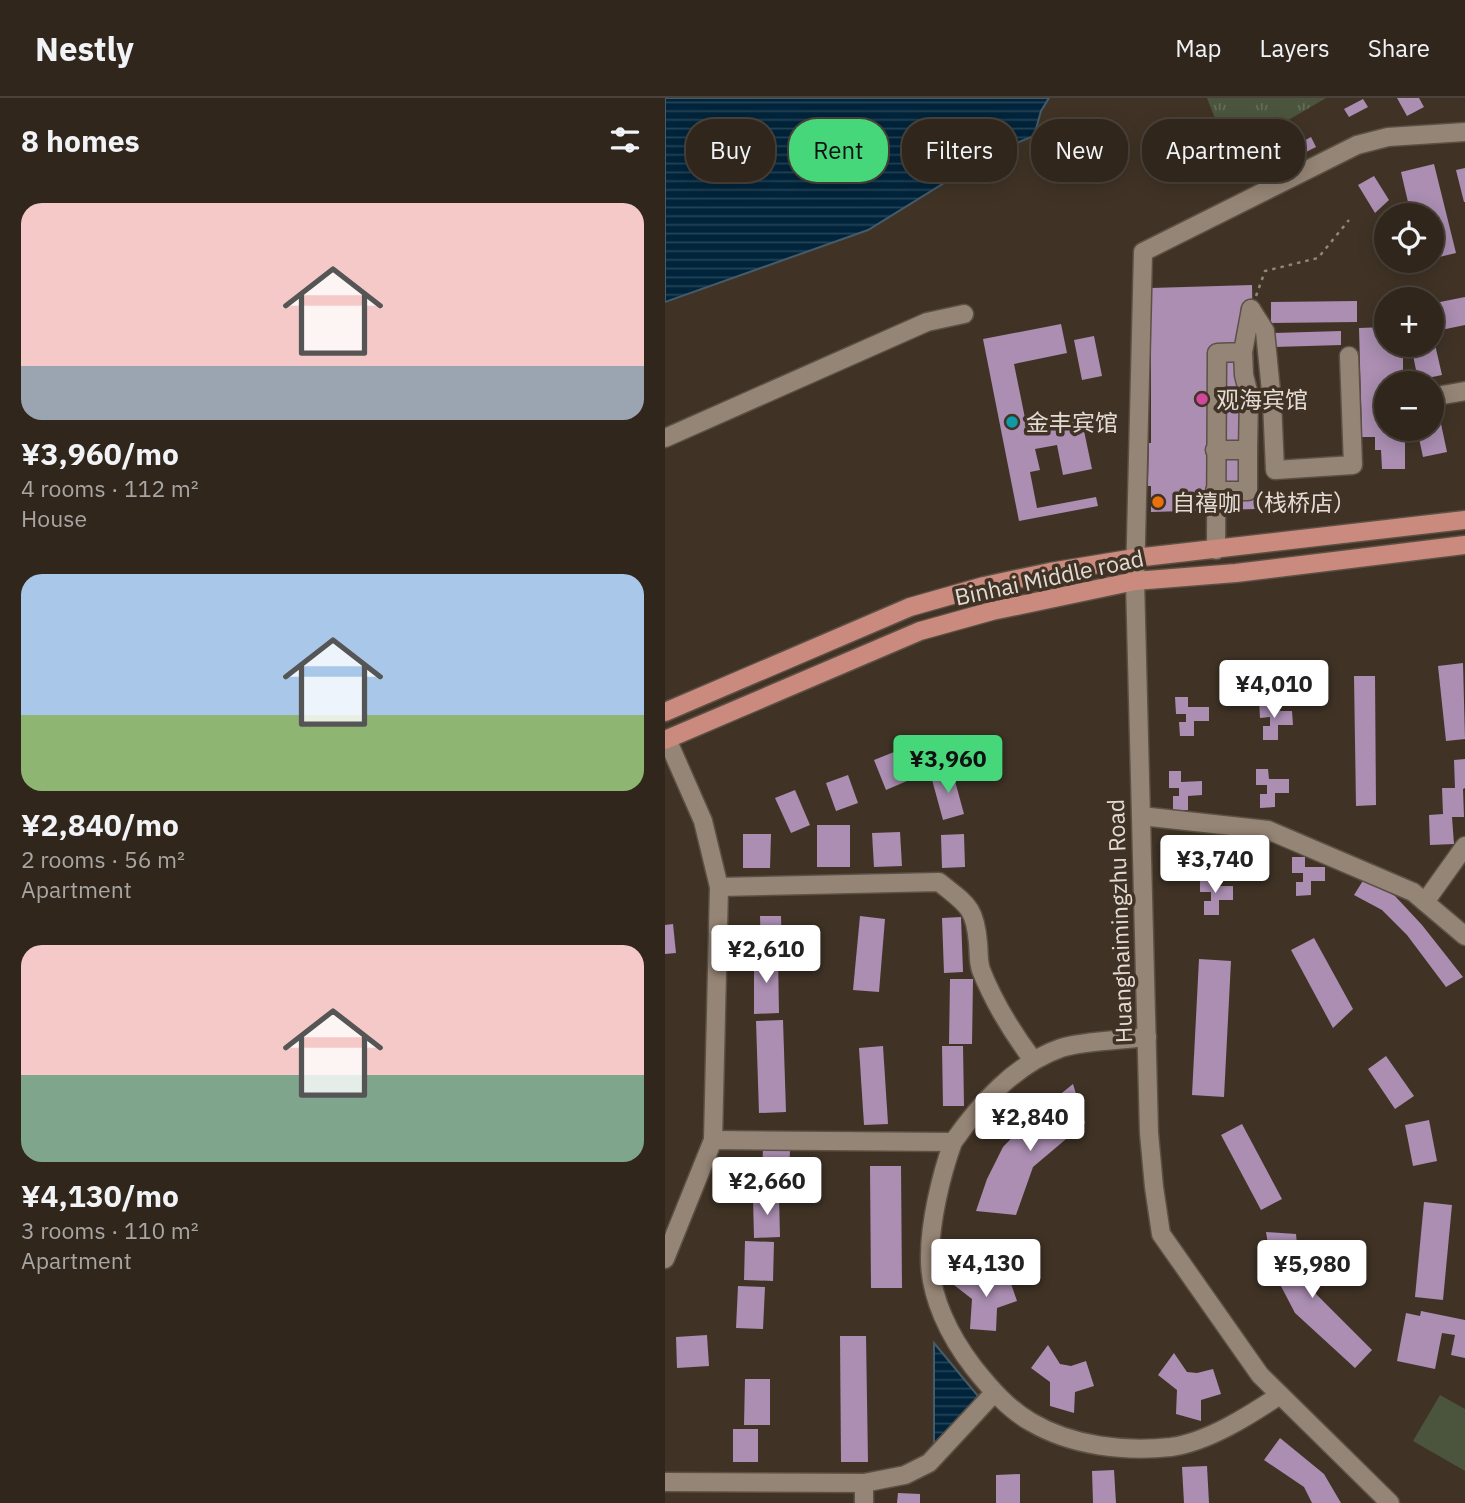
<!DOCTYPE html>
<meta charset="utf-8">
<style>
body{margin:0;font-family:"IBM Plex Sans","Noto Sans SC",sans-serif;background:#3c3229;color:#f1f3f6;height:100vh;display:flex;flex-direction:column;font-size:26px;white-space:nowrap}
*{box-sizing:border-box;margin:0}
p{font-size:23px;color:#a8a5a3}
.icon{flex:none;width:38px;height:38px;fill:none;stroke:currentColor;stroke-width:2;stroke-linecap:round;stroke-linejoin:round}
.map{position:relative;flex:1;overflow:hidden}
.panel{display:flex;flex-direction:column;background:#30261c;width:665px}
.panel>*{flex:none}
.guide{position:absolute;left:21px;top:21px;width:665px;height:63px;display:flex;gap:14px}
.buttons{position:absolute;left:709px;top:105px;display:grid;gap:14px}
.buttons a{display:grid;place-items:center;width:70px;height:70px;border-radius:50%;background:#30261c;box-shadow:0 4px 18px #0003,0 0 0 2px #4b433b;font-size:35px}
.price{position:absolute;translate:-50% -60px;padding:0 16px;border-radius:7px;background:#fff;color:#222;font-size:23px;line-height:46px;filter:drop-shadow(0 2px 4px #0008)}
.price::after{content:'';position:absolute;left:50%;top:42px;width:21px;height:16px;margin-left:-10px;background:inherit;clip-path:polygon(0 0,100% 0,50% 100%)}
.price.selected{background:#45d77a;color:#111}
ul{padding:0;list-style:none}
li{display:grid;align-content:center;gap:14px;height:371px;padding:0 21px}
li span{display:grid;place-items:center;height:217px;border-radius:21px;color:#555}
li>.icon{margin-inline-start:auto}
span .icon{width:126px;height:126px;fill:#fffc;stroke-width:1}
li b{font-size:30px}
h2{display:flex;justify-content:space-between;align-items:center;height:84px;padding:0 21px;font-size:30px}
.pill{padding:0 24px;border-radius:28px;background:#30261c;box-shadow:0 4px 18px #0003,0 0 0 2px #4b433b;font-size:24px;line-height:63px}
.pill.selected{background:#45d77a;color:#111}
header{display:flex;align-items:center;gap:42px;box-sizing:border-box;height:98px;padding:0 35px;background:#30261c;border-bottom:2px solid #4b433b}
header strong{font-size:33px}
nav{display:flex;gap:38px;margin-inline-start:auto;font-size:24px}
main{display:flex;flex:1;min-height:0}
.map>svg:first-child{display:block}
.grass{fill:url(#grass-tufts)}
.pitch{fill:#4b553e}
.water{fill:url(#water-rules);stroke:#445b69;stroke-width:2}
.building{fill:#ab8eb2}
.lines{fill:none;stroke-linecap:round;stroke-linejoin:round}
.minor-casing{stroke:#5c5045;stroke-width:21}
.major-casing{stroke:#5c5045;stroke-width:21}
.path{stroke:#91867b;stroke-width:2.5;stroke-dasharray:3.5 5;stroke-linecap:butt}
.minor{stroke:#958576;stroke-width:18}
.major{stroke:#ca8a7e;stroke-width:18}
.hotel-dot{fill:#d1479c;stroke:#403326;stroke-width:2.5}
.culture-dot{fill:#0f9aa8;stroke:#403326;stroke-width:2.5}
.food-dot{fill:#e8710a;stroke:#403326;stroke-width:2.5}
.labels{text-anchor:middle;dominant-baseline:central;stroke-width:7;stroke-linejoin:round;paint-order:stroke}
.poi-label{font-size:23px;fill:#e4dcd4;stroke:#403326;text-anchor:start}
.street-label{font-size:23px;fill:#e4dcd4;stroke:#403326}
</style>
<header>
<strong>Nestly</strong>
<nav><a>Map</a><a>Layers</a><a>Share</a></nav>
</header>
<main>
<section class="panel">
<h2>8 homes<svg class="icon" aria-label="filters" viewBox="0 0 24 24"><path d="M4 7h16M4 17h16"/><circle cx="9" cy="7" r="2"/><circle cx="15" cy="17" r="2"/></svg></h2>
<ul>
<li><span style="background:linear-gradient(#f6c9c9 75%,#9aa5b1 0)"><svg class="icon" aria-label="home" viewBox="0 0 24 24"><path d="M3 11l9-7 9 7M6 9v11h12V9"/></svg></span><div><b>¥3,960/mo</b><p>4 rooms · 112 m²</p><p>House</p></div></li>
<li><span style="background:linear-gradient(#a9c7e8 65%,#8fb573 0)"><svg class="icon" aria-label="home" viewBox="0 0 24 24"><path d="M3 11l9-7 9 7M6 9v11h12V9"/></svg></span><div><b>¥2,840/mo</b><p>2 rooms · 56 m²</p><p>Apartment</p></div></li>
<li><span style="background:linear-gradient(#f6c9c9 60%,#7fa58c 0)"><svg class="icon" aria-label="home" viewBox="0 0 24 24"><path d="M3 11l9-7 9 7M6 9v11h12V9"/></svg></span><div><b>¥4,130/mo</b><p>3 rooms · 110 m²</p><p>Apartment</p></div></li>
</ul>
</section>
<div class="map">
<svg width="800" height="1405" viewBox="0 0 800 1405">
<defs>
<pattern id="grass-tufts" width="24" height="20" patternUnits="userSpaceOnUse" patternTransform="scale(1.75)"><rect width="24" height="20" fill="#4b553e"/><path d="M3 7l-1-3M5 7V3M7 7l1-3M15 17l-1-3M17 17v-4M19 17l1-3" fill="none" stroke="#656d59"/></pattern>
<pattern id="water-rules" width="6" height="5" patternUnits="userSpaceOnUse" patternTransform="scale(1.75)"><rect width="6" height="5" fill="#00243b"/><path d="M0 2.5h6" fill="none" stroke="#254356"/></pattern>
</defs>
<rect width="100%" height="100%" fill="#403326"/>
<polygon class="grass" points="542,0 661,0 555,62 553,28"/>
<polygon class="pitch" points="775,1297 800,1311 800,1373 748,1343"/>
<g class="water">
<polygon points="0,0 384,0 376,13 369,38 331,53 203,132 0,204"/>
<polygon points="269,1245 313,1298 276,1348 269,1351"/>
</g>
<g class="building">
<polygon points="732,0 754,0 759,9 742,18"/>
<polygon points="698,1 703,9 684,19 679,11"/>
<polygon points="646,39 651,49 627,61 622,52"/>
<polygon points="769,66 791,155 766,161 766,117 746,117 736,74"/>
<polygon points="800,70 800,104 799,104 791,72"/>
<polygon points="709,78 724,102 710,115 693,87"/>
<polygon points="587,187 591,411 486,414 486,388 483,388 484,345 486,345 486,190"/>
<polygon points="800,199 800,227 776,232 770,205"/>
<polygon points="692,203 692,224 606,225 606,204"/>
<polygon points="396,226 402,255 349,266 362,330 412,320 418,328 427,371 398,377 392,347 370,351 375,372 365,374 372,410 431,399 433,408 354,423 318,241"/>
<polygon points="721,229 721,247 738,247 738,285 721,285 721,331 740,331 740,371 717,371 716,352 710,352 710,339 697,339 694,230"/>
<polygon points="766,229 777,277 753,282 746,247 766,247"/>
<polygon points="676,233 676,247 609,249 609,235"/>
<polygon points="429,238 437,278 417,282 409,242"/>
<polygon points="772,307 782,354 758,359 752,331 766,331 766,308"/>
<polygon points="798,565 800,641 781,643 773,568"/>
<polygon points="689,578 710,578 711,707 691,708"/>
<polygon points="510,599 523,599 523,609 544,609 544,623 529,623 529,638 515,638 514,624 521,624 521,616 511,616"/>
<polygon points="594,603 607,603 607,613 627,613 628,627 613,627 613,642 598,642 598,628 605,628 605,619 595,620"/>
<polygon points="229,654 242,683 221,692 209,662"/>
<polygon points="800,661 800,690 798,691 799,719 787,719 789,746 765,747 764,717 778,716 777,690 790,690 789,662"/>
<polygon points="591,671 603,671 604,681 624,681 624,695 610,695 610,709 595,710 595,696 602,696 602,687 591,687"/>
<polygon points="287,672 299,716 278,722 266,678"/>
<polygon points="504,673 516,673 516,684 537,683 537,697 523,698 523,712 508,712 508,698 514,698 514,690 504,690"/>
<polygon points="183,677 193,705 171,713 161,685"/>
<polygon points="130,692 145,727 126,735 110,700"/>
<rect x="152" y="727" width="33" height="42"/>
<polygon points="235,734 237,768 209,769 207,735"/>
<polygon points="78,736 106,736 105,770 78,770"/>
<polygon points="299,736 300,769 277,770 276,737"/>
<polygon points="627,759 640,759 640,769 660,769 660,783 646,783 646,797 631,798 631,784 638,784 638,775 627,775"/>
<polygon points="535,778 548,778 548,788 568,788 568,802 554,802 554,817 539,817 539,803 546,803 546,794 535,794"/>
<polygon points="699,781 730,798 757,827 798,879 781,889 742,837 717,812 689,797"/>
<polygon points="95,818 116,818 117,855 96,856"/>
<polygon points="195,818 220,821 214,894 188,892"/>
<polygon points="296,819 298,874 279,875 277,820"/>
<polygon points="8,826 11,855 0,856 0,827"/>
<polygon points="649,840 688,911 668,930 626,852"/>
<polygon points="89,859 113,859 114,915 89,916"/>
<polygon points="534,861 566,863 559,999 527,997"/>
<polygon points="285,881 308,881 307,946 284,946"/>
<polygon points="118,922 121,1014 94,1015 91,923"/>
<polygon points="218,948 223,1026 199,1027 194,950"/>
<polygon points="277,948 298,948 299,1008 278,1008"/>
<polygon points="721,958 749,998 730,1011 703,971"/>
<polygon points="408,986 420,1025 368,1069 351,1117 311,1113 322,1081 338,1049 367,1019"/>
<polygon points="764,1022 772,1063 748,1068 740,1027"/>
<polygon points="577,1026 617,1101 596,1112 556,1037"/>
<polygon points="98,1051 125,1053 123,1094 96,1092"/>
<polygon points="205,1068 236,1068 237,1190 206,1190"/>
<polygon points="114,1098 115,1139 89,1140 88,1099"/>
<polygon points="759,1104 787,1107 778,1202 750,1199"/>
<polygon points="601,1134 631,1136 634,1168 652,1197 707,1252 690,1270 630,1215 607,1171"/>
<polygon points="80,1143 109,1144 108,1183 79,1182"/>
<polygon points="303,1170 321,1185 343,1177 352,1203 332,1210 331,1233 305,1231 307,1201 289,1187"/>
<polygon points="73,1188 100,1189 98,1231 71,1230"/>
<polygon points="756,1213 800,1222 800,1260 786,1257 790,1237 777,1235 770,1271 732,1263 741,1215 755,1218"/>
<polygon points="42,1237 44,1268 12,1270 11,1239"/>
<polygon points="175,1238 201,1238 203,1364 176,1364"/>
<polygon points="383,1247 395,1266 406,1268 421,1263 429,1288 410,1294 409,1315 385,1308 385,1284 366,1270"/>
<polygon points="509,1255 522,1274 532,1275 548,1271 556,1296 536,1302 536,1323 511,1316 512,1292 493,1277"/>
<polygon points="80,1281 105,1281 105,1327 79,1327"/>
<rect x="68" y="1331" width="25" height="33"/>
<polygon points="615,1340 659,1376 676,1405 647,1405 639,1389 599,1362"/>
<polygon points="542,1368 544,1405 519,1405 517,1369"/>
<polygon points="449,1372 451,1405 428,1405 427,1373"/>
<polygon points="355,1376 355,1405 331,1405 331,1377"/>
<polygon points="233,1395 255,1396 255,1405 232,1405"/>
</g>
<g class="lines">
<g class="minor-casing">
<g id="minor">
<polyline points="586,211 600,233 607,303"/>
<polyline points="766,299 800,293"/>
<polyline points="584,303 607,303 610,372 688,367 684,258"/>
<polyline points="0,340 262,224 299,216"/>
<polyline points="550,352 583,352 584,297 579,277 578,254"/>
<polyline points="550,393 583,393 583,352"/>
<polyline points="551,452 552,255 578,254 586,211"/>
<polyline points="476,718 603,732 748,794 800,838"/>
<path d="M54,789L274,784C301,806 310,808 313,845C314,854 313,863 316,872C329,905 347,934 368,962"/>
<polyline points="760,804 800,748"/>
<path d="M48,1042L288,1044C315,1006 350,966 396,950C416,943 458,942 482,939"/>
<path d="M288,1044C276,1077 265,1124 265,1158C264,1198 285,1239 309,1270C325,1290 343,1311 366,1324C407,1348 459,1354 506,1349C543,1344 585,1317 615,1297"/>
<polyline points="0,1161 48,1042 54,789 38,723 2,641"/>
<polyline points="0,1384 199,1385 240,1377 264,1365 329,1295"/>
<polyline points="199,1385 199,1405"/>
<polyline points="725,1405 595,1277 496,1136 489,1089 484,1035 470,483 478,154 692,47 723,39 800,34"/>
</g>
</g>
<g class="major-casing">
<g id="major">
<polyline points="0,614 245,509 319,488 385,474 470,460 800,422"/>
<polyline points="0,642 255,533 327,513 470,483 571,475 800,447"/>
</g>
</g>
<polyline class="path" points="591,198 600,173 653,160 684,122"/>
<use href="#minor" class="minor"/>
<use href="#major" class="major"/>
</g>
<circle class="hotel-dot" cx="537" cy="301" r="7"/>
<circle class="culture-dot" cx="347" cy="324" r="7"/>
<circle class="food-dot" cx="493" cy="404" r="7"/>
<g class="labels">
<g class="poi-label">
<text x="551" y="301">观海宾馆</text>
<text x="361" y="324">金丰宾馆</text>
<text x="507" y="404">自禧咖（栈桥店）</text>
</g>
<g class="street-label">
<text transform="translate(384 479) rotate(-12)">Binhai Middle road</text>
<text transform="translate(454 823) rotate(-92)">Huanghaimingzhu Road</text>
</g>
</g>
</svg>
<div class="buttons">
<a><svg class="icon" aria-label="locate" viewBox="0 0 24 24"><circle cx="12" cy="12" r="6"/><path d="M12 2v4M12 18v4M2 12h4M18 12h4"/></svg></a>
<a>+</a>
<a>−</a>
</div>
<b class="price" style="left:609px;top:622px">¥4,010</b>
<b class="price selected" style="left:283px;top:697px">¥3,960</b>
<b class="price" style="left:550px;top:797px">¥3,740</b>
<b class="price" style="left:101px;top:887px">¥2,610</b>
<b class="price" style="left:365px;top:1055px">¥2,840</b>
<b class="price" style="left:102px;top:1119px">¥2,660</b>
<b class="price" style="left:321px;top:1201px">¥4,130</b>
<b class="price" style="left:647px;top:1202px">¥5,980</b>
<div class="guide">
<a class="pill">Buy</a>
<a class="pill selected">Rent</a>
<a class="pill">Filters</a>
<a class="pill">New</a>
<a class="pill">Apartment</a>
</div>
</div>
</main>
